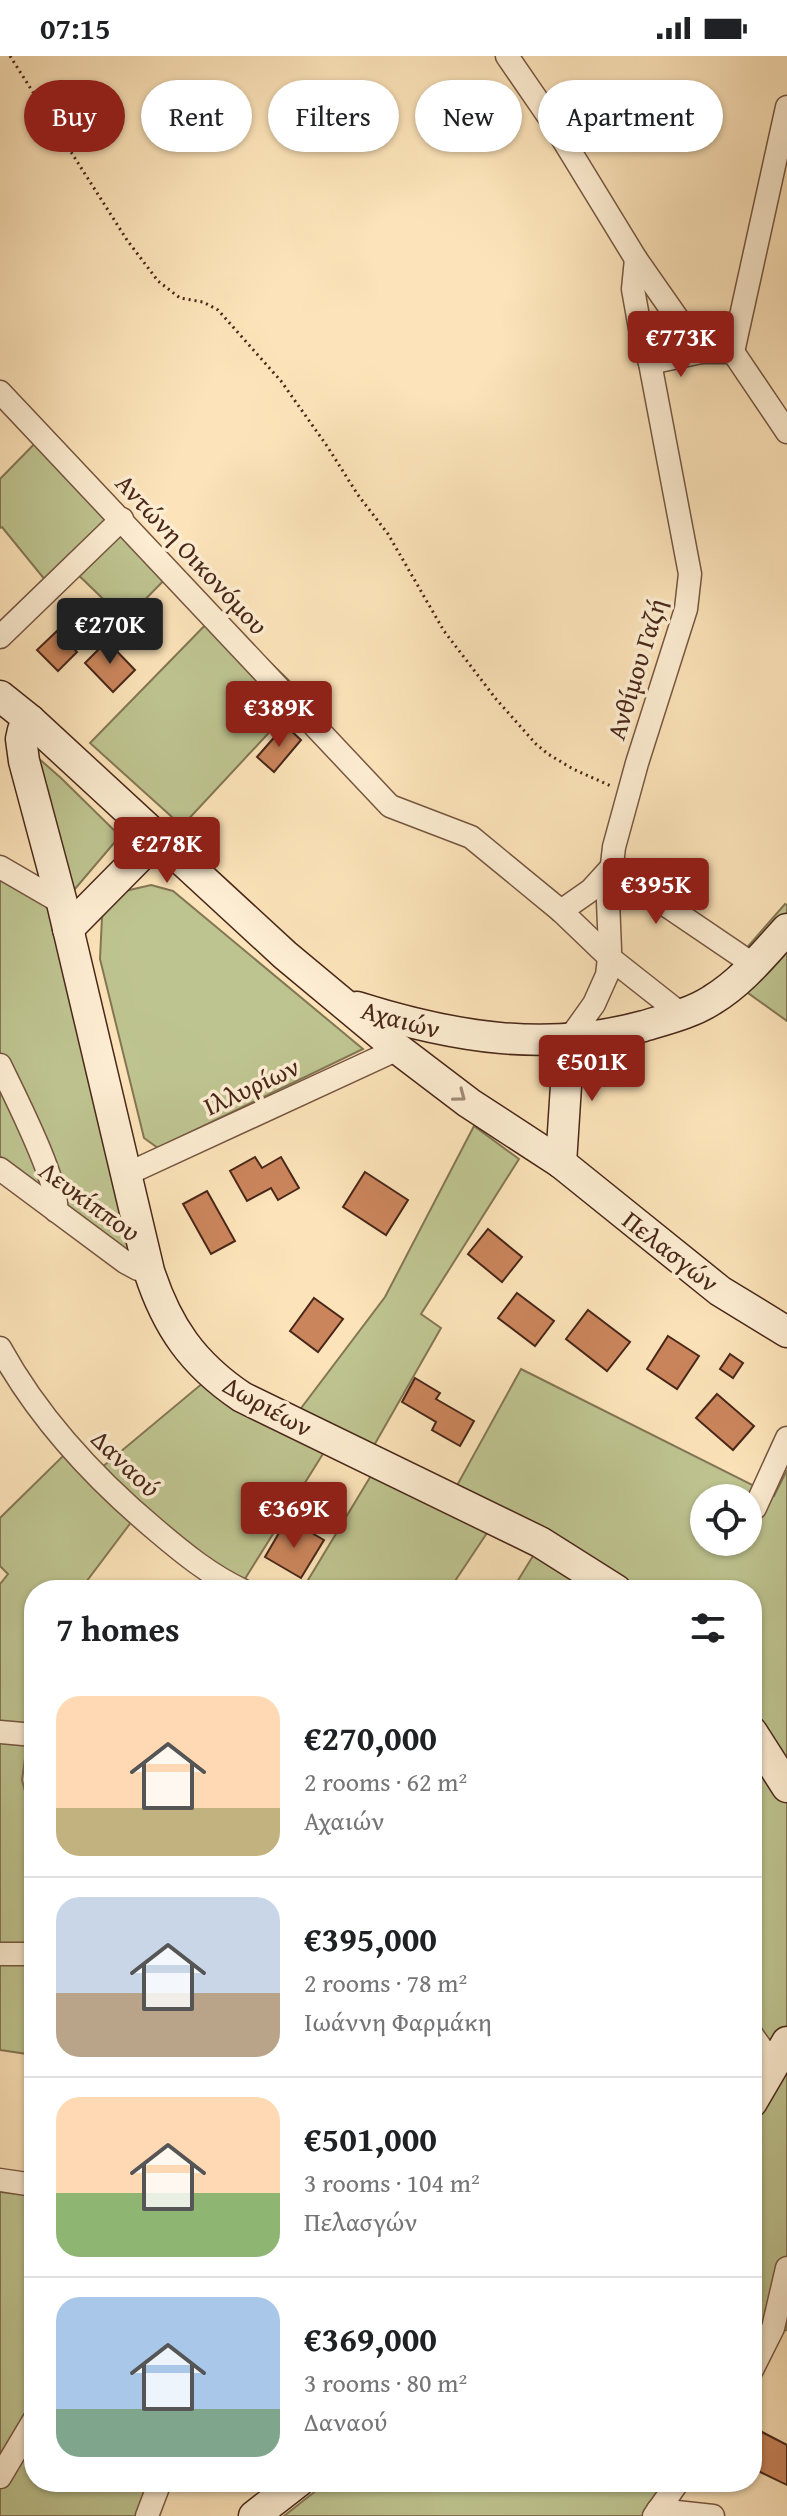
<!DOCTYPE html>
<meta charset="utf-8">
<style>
body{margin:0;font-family:"Gentium Book Plus",serif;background:#f6f6f6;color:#202124;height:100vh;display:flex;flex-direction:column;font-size:30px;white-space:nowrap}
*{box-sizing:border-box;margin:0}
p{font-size:26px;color:#757577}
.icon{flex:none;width:44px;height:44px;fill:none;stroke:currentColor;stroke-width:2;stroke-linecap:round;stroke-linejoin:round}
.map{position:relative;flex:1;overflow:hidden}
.panel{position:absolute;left:24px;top:1524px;width:738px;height:912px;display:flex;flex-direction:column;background:#fff;border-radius:32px;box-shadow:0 2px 6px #0004}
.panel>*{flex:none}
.top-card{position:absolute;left:24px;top:24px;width:740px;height:72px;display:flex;gap:16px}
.tools{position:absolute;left:690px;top:1428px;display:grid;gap:16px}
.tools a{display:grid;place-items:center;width:72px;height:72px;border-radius:50%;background:#fff;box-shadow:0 2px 6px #0004;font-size:40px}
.price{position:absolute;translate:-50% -68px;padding:0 18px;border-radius:8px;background:#8f2418;color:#fff;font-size:26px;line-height:52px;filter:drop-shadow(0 2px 4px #0008)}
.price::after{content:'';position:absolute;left:50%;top:48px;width:24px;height:18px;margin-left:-12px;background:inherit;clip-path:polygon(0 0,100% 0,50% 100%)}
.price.current{background:#222;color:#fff}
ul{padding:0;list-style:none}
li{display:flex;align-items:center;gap:24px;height:200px;padding:0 32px}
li+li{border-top:2px solid #e0e0e0}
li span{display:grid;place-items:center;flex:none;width:224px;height:160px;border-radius:24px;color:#555}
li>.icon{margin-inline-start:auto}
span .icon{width:96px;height:96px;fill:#fffc;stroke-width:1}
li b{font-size:34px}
h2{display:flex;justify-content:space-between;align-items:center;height:96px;padding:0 32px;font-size:34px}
.tag{padding:0 28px;border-radius:36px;background:#fff;box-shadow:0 2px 6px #0004;font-size:28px;line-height:72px}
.tag.current{background:#8f2418;color:#fff}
.status{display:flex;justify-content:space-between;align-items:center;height:56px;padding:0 40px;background:#fff;direction:ltr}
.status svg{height:22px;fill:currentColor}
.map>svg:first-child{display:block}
.green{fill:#bec490;stroke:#847654;stroke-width:2;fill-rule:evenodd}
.building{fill:#cb855c;stroke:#492719;stroke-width:2}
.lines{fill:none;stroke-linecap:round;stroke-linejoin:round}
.street-casing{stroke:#765641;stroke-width:25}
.secondary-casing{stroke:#492719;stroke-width:33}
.path{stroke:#492719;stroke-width:3;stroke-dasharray:2 4;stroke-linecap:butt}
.street{stroke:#fdedd2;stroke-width:22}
.secondary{stroke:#fdedd2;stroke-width:30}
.oneway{stroke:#a38a76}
.labels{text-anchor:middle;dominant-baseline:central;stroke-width:7;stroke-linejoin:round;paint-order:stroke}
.street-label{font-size:26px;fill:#492719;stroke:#fdedd2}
</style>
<div class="status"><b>07:15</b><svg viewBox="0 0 49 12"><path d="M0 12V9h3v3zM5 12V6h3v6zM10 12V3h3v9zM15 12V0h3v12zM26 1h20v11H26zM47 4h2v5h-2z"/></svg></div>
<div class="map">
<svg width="787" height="2460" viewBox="0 0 787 2460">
<rect width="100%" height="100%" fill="#fce3b9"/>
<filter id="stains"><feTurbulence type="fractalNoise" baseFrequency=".0025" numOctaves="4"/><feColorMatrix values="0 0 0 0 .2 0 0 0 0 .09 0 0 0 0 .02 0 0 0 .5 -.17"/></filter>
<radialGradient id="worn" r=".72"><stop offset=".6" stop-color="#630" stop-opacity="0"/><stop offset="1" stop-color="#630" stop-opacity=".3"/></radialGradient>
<g class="green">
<polygon points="49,373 178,510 125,564 70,511 50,530 2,471 0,472 0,423"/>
<polygon points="218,556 304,639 182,770 90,687"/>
<polygon points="37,701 61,722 120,780 57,854 138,1194 125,1195 94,1176 0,1100 0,817 56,853"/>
<polygon points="151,829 173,835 363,993 158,1092 144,1082 100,903 102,861 121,836"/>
<polygon points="785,848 787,849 787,965 723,919"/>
<polygon points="474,1070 519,1103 421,1258 441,1272 372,1393 336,1377 238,1534 214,1534 223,1515 132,1465 80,1534 34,1534 34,1638 22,1724 34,1769 34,1999 0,1994 0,1528 8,1518 0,1510 0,1462 63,1400 89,1422 204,1326 222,1345 286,1372 385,1241"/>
<path d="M521,1313L774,1440L787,1414V2274L759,2283L752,2294V1534H512L533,1500L487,1477L449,1534H302L372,1418L443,1455ZM704,1442H748V1486H704Z"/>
<polygon points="34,2119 34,2426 156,2426 141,2460 0,2460 0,2130"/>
<polygon points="327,2426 665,2426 642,2460 284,2460"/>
</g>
<g class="building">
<polygon points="57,575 77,596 58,615 37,594"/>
<polygon points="107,585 135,614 113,636 85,607"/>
<polygon points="285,669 301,684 274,716 257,701"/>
<polygon points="255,1101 262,1112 281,1101 299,1132 278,1144 271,1132 247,1145 230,1115"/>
<polygon points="365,1116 408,1144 386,1179 343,1151"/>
<polygon points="207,1135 235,1185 211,1198 183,1148"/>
<polygon points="488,1173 522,1201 502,1226 468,1198"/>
<polygon points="517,1237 554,1265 535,1290 498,1262"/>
<polygon points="314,1242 343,1263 318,1296 290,1275"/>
<polygon points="588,1254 630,1286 607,1315 566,1283"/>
<polygon points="668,1280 699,1300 677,1333 647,1313"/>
<polygon points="730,1298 743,1307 733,1322 720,1313"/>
<polygon points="415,1322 440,1337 436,1343 474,1365 460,1390 432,1374 436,1366 402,1346"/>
<polygon points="717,1338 754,1370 733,1394 696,1362"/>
<polygon points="283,1470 300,1480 305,1473 324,1484 301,1522 265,1501"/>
<polygon points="762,2376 787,2389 787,2429 752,2412 752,2398"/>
</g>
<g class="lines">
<g class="street-casing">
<g id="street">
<polyline points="507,0 551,64 636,203 701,296"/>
<polyline points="733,296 787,51"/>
<polyline points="733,296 787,376"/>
<polyline points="650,307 701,296 733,296"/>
<polyline points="0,336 390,750 471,781 561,855 610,902 681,958"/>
<polyline points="0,581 122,463"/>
<polyline points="0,811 62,847"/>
<polyline points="561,855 591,834 611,812 754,909"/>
<polyline points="569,983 594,948 607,919 610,894 608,845 614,791 637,707 686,553 690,518 650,307 641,278 633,233 636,203"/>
<path d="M0,1009C13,1036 61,1130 56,1155"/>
<polyline points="0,1113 125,1206 138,1213 149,1215"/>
<polyline points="127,1118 398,993"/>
<path d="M0,1292C39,1363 94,1422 156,1474C183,1497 210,1519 242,1534"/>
<polyline points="755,1452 787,1382"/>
<polyline points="0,1676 34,1679"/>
<polyline points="0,1898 34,1898"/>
<polyline points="752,1979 762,1993 778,2006"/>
<polyline points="0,2124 34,2129"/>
<polyline points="752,2314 773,2272 787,2212"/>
<polyline points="0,2421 34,2364"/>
<polyline points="658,2454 713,2460"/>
<polyline points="147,2460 160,2426"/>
<polyline points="654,2460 678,2426"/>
</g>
</g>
<g class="secondary-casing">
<g id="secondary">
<polyline points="0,640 30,664 285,899 398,993 469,1047 561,1107 720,1235 787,1276"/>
<path d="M30,664L23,674L21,683L24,705L62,847L149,1215C167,1271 193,1308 242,1341L540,1486L616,1534"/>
<polyline points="68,873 157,783"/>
<path d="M357,951C452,981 546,997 644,970C667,963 692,957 712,944C742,926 764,898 787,873"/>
<polyline points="561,1107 569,983"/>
<polyline points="752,1676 787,1731"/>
<polyline points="752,2046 787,1986"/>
<polyline points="254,2460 298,2426"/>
</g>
</g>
<polyline class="path" points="10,0 127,184 158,225 180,242 203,246 218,254 281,325 327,390 358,439 388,478 444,575 496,643 536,688 548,698 573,713 611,730"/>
<use href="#street" class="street"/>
<use href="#secondary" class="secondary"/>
</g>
<defs><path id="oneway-chevron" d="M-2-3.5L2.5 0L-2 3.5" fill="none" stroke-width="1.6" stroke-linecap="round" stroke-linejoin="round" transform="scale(2)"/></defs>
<use class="oneway" href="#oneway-chevron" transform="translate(460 1040) rotate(37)"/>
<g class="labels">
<g class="street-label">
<text transform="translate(192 498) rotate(47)">Αντώνη Οικονόμου</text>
<text transform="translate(636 613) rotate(-73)">Ανθίμου Γαζή</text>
<text transform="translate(401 963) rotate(15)">Αχαιών</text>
<text transform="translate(251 1030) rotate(-25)">Ιλλυρίων</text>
<text transform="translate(90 1145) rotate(36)">Λευκίππου</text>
<text transform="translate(671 1195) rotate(38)">Πελασγών</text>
<text transform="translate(268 1350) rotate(29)">Δωριέων</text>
<text transform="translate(126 1407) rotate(44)">Δαναού</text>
</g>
</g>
<rect width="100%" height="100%" filter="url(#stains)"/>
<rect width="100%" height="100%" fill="url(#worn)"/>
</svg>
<div class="tools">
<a><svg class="icon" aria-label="locate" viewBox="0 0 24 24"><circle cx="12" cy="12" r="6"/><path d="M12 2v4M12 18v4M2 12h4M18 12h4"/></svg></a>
</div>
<b class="price" style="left:681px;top:323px">€773K</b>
<b class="price current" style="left:110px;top:610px">€270K</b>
<b class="price" style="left:279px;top:693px">€389K</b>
<b class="price" style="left:167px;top:829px">€278K</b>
<b class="price" style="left:656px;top:870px">€395K</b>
<b class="price" style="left:592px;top:1047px">€501K</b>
<b class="price" style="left:294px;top:1494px">€369K</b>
<div class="top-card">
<a class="tag current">Buy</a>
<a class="tag">Rent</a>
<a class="tag">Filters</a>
<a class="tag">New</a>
<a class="tag">Apartment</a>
</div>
<section class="panel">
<h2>7 homes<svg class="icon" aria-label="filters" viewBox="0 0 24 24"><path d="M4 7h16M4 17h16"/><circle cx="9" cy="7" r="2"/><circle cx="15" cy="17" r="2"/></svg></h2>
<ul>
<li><span style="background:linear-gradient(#ffd9b3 70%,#c2b280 0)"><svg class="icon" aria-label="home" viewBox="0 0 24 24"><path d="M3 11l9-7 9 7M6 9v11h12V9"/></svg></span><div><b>€270,000</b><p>2 rooms · 62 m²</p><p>Αχαιών</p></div></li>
<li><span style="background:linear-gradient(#c9d6e8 60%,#b9a48a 0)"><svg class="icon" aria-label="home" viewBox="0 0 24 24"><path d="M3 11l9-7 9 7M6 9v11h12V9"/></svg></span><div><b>€395,000</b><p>2 rooms · 78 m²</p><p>Ιωάννη Φαρμάκη</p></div></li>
<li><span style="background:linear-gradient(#ffd9b3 60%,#8fb573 0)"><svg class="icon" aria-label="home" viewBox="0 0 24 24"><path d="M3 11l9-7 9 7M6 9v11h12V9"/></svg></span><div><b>€501,000</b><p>3 rooms · 104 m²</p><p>Πελασγών</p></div></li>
<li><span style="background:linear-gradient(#a9c7e8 70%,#7fa58c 0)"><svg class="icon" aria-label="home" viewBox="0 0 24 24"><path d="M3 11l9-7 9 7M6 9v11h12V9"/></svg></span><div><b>€369,000</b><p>3 rooms · 80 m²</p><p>Δαναού</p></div></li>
</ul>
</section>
</div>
